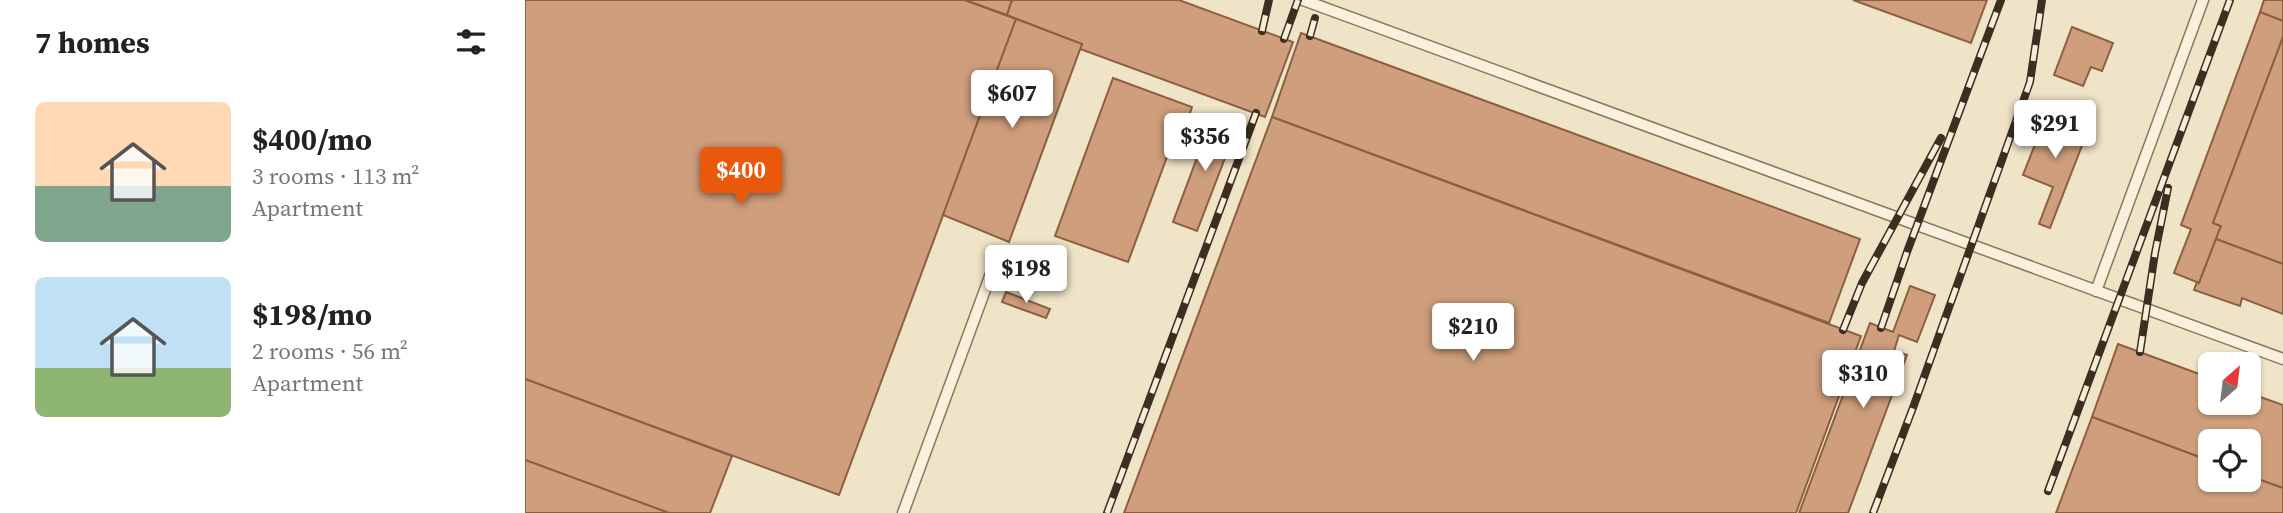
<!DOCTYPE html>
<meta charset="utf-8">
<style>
body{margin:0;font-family:"Source Serif 4",serif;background:#f2f2f2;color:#222;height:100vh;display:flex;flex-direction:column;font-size:26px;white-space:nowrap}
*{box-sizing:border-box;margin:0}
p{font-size:23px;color:#767676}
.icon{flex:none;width:38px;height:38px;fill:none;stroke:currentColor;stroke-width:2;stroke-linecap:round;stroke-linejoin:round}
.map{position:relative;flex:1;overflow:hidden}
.drawer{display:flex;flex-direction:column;background:#fff;width:525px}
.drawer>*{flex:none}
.needle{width:46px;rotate:28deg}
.controls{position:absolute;left:1673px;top:352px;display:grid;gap:14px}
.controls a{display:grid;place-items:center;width:63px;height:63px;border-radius:10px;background:#fff;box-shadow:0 2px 5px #0004;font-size:35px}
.price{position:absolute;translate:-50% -60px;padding:0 16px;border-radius:7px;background:#fff;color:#222;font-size:23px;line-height:46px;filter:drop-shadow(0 2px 4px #0008)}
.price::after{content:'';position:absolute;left:50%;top:42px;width:21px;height:16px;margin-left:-10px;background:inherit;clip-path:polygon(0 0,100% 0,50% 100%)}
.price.current{background:#ea580c;color:#fff}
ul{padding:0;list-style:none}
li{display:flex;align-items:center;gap:21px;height:175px;padding:0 35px}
li span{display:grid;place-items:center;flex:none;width:196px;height:140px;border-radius:10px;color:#555}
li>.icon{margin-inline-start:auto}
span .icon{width:84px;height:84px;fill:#fffc;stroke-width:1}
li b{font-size:30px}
h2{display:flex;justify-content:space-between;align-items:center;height:84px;padding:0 35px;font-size:30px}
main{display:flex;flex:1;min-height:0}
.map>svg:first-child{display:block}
.building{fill:#cf9f7d;stroke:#8d5f41;stroke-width:2}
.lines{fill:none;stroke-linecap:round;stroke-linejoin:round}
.service-casing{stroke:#8d765c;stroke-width:13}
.service{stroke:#faf1dc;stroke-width:10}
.rail-casing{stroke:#3d2e20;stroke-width:8}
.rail{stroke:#f7eed8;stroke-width:5;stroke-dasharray:16;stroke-linecap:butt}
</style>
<main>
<section class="drawer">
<h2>7 homes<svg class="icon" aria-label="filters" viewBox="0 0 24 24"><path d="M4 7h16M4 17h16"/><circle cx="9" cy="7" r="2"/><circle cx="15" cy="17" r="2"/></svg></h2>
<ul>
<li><span style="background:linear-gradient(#ffd9b3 60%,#7fa58c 0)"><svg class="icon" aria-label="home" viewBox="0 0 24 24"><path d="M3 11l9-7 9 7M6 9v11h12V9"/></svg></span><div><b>$400/mo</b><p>3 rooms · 113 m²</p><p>Apartment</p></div></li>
<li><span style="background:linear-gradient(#bfe0f5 65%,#8fb573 0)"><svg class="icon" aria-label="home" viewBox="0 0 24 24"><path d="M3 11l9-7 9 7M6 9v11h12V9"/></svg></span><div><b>$198/mo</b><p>2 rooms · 56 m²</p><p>Apartment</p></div></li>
</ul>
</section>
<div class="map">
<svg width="1758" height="513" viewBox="0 0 1758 513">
<rect width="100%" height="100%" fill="#f0e4c8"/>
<g class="building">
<polygon points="0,0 440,0 491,19 314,495 0,379"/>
<polygon points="440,0 487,0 482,15"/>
<polygon points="487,0 654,0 768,42 740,117 555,49 557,44 482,15"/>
<polygon points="1328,0 1462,0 1446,43"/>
<polygon points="1739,0 1758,0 1758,21 1735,12"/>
<polygon points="1735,12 1758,21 1758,37 1688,223 1696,226 1674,283 1649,273 1666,229 1656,225"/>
<polygon points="491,19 557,44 484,242 418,215"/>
<polygon points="1547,27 1588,43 1577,71 1566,67 1558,86 1529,75"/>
<polygon points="776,33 1335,239 1304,323 747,117"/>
<polygon points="1758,37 1758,264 1691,239 1696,226 1688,223"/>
<polygon points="588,78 667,107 661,124 655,122 603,262 530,236"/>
<polygon points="1522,114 1563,130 1525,228 1514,224 1528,187 1498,175"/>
<polygon points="688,115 713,124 672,231 648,222"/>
<polygon points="747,117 1336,336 1271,513 599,513"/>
<polygon points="1691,239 1758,264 1758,314 1717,298 1715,306 1669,290 1672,282 1674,283"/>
<polygon points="1385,286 1410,295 1392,342 1374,335 1369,351 1382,355 1323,513 1274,513 1345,323 1368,332"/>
<polygon points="481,292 525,309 521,318 477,302"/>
<polygon points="1593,344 1685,378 1685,402 1724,402 1724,393 1758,405 1758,488 1724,476 1724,441 1685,441 1685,461 1567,417"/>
<polygon points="0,379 207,456 185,513 144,513 0,460"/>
<polygon points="1567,417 1685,461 1685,480 1724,480 1724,476 1758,488 1758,513 1531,513"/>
<polygon points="0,460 144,513 0,513"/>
</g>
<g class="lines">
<g class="service-casing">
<g id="service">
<polyline points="778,0 1758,359"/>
<polyline points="1571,291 1678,0"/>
<polyline points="378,513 471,260"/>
</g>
</g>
<use href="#service" class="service"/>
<g class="rail-casing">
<g id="rail">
<polyline points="737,31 744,0"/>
<polyline points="785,36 790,18"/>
<polyline points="759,39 773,0"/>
<polyline points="1356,328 1382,252 1476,0"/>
<polyline points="1318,330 1337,283 1416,138"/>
<polyline points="1615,352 1630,253 1643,188"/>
<polyline points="1523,491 1705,0"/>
<polyline points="582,513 731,113"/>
<polyline points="1348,513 1389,405 1505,82 1517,0"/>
</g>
</g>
<use href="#rail" class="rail"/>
</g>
</svg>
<div class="controls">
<a><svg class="needle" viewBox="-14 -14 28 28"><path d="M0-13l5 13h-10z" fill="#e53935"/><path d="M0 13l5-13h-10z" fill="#767676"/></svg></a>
<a><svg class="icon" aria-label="locate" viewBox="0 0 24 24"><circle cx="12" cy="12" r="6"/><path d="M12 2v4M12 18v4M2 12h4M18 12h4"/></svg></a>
</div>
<b class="price" style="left:487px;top:130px">$607</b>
<b class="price" style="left:1530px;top:160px">$291</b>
<b class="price" style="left:680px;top:173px">$356</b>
<b class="price current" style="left:216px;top:207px">$400</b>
<b class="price" style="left:501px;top:305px">$198</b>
<b class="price" style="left:948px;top:363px">$210</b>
<b class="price" style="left:1338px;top:410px">$310</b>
</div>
</main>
